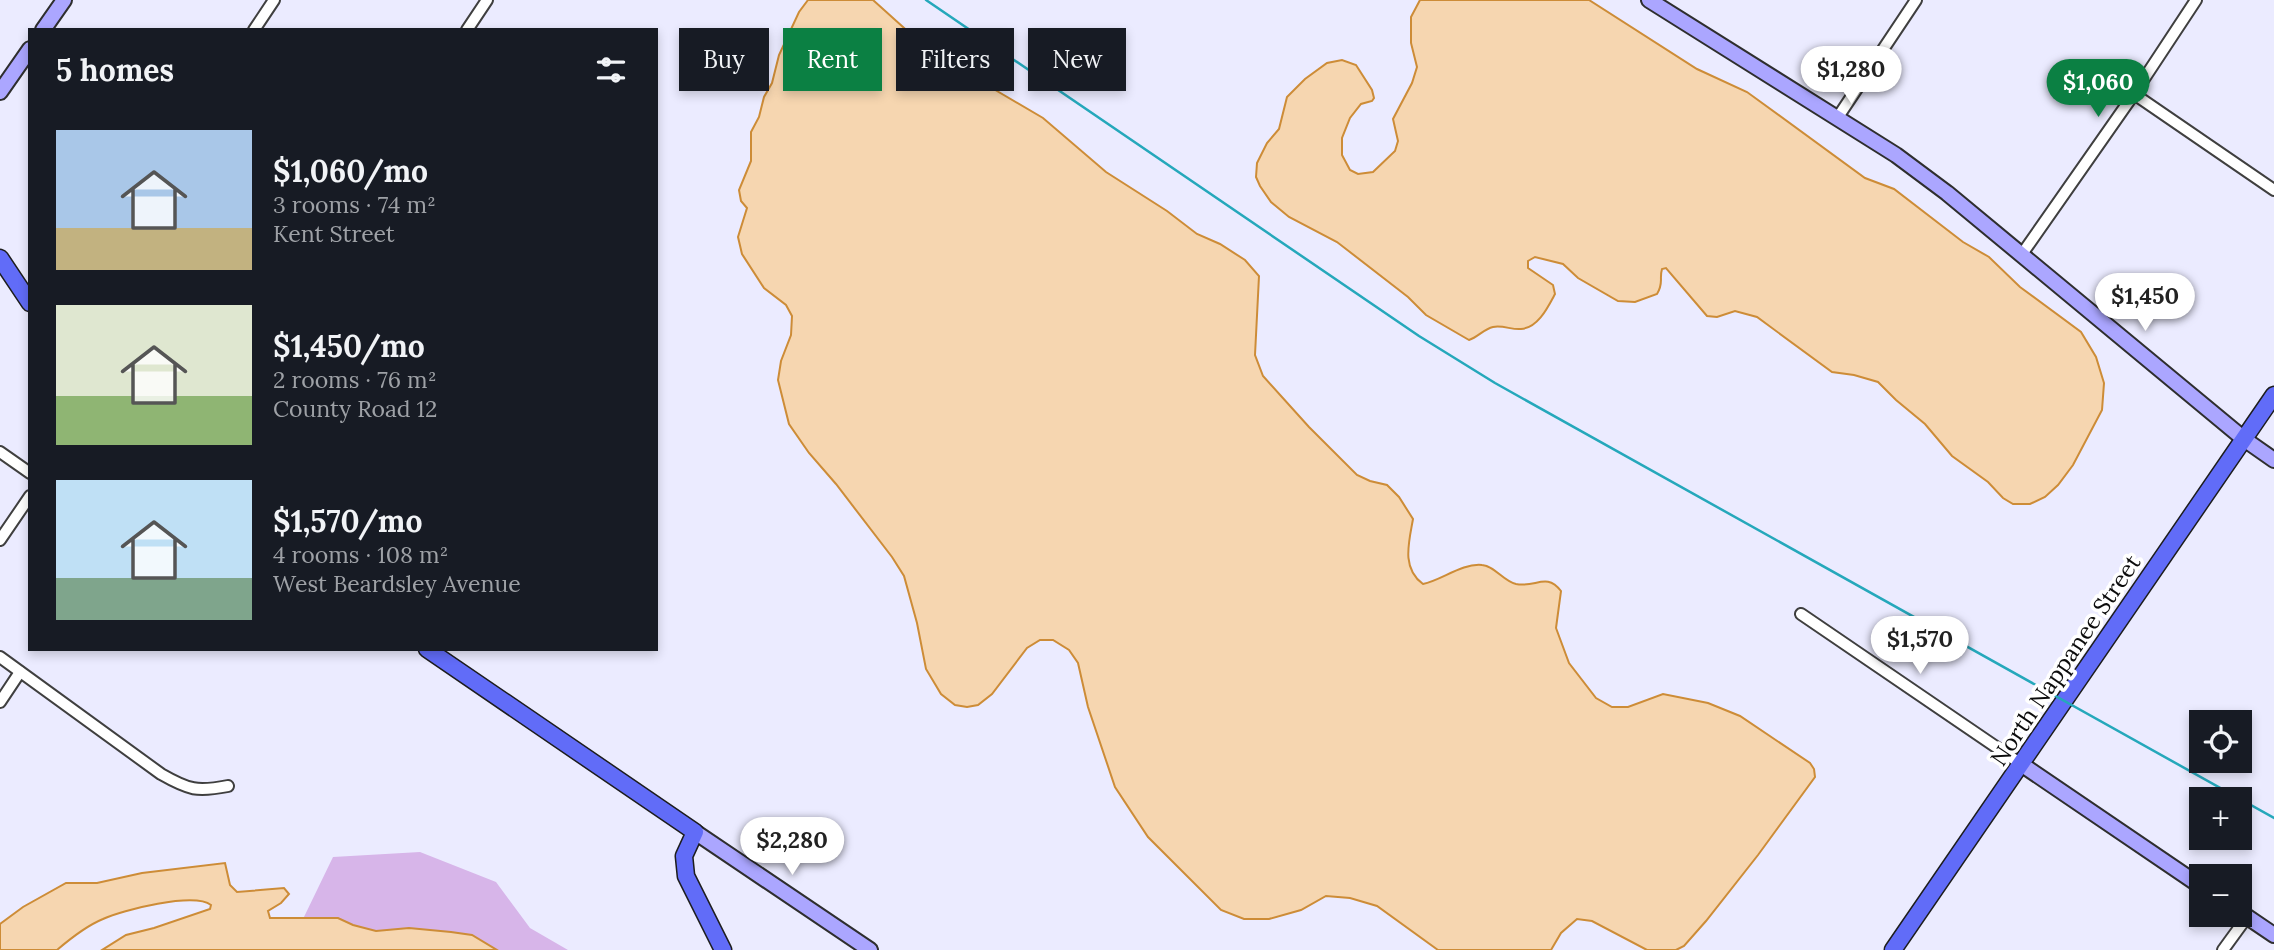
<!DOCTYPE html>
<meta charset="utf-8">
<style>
body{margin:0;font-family:Lora,serif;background:#20242c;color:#f1f3f6;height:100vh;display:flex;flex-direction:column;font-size:26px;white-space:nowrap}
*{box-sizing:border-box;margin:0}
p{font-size:23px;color:#9ea1a6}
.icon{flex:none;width:38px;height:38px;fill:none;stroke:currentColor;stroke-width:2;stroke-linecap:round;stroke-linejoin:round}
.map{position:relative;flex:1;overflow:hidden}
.side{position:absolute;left:28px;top:28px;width:630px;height:623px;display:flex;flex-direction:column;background:#171b24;border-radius:0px;box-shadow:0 4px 10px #0003}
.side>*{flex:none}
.hud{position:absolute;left:679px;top:28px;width:665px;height:63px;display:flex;gap:14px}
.fabs{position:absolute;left:2189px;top:710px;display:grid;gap:14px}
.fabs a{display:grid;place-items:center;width:63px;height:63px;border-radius:0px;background:#171b24;box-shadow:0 4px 10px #0003;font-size:35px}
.price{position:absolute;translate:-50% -60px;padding:0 16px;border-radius:24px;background:#fff;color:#222;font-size:23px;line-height:46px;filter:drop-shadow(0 2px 4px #0008)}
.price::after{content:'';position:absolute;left:50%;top:42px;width:21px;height:16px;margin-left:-10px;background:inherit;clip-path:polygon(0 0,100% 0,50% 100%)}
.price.selected{background:#0b8043;color:#fff}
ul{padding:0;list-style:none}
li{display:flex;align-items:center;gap:21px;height:175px;padding:0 28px}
li span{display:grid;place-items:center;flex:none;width:196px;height:140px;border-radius:0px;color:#555}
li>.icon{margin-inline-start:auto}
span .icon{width:84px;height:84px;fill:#fffc;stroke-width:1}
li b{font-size:30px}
h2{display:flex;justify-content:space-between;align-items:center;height:84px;padding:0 28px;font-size:30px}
.chip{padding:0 24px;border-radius:0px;background:#171b24;box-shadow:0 4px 10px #0003;font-size:24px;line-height:63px}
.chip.selected{background:#0b8043;color:#fff}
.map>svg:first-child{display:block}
.green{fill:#d7b5e9}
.water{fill:#f6d6b0;stroke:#cd8c37;stroke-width:2}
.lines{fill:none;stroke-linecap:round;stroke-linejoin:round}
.street-casing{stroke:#3f3f3f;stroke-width:14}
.secondary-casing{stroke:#2e2e2e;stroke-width:18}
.primary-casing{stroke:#1d1d1d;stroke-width:19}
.street{stroke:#fff;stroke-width:10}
.secondary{stroke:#aba6ff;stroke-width:14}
.primary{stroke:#616cf8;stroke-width:16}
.rail{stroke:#25a8bb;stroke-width:2.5}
.labels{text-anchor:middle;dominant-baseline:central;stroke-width:7;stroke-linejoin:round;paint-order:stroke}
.street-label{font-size:23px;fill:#0c0c0c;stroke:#fff}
</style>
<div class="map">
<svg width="2274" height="950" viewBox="0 0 2274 950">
<rect width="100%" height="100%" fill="#ebebff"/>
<polygon class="green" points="420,852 496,882 530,928 568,950 497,950 472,935 409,928 376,931 353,925 338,918 303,919 333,857"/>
<g class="water">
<path d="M808,0H873L913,36L958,68L1043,118L1106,172L1167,211L1197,234L1220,244L1245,260L1259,276L1255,355L1263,376L1309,427L1357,475L1370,481L1387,485L1399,497L1413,519C1409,542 1401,568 1423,584C1442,580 1462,563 1482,565C1495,566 1503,581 1516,584C1536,588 1546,572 1561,591L1556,628L1569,663L1596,698L1612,707H1628L1663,694L1708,703L1740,716L1810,763L1814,769L1815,777L1758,855L1706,921L1684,946L1676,950H1647L1592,921L1577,919L1561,933L1551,950H1438L1377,906L1350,898L1326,896L1301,910L1269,919H1244L1221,910L1148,837L1115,787L1088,707L1078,663L1069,650L1053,640H1040L1027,648L992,694L978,705L967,707L955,705L941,694L926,669L917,623L904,576L892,557L836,484L809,453L789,424L778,380L781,361L791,335L792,316L786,305L764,288L742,254L738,237L747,208L741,201L739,190L751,161V132L759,117L764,97L772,83L779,55L799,12Z"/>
<path d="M1420,0H1589L1697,69L1747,92L1865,178L1894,189L1963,242L1989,257L2020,287L2081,332L2096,357L2104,383L2102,410L2073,465L2058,485L2045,497L2030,504H2013L2003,498L1988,482L1952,456L1925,424L1896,400L1878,382L1854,375L1832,372L1757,317L1735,311L1717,317L1707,316L1666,268L1662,269C1659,279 1664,283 1657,294L1635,302L1618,301L1578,278L1563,264L1535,257L1528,261V268L1553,285L1555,294C1548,307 1538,328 1521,329C1512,330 1503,325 1493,327C1484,329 1478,337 1469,340L1426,315L1408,297L1337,242L1289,217L1271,202L1260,186L1256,177L1257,163L1267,143L1279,129L1287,97L1305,79L1327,63L1342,60L1356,65L1372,90L1374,98L1372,101L1361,104L1350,118L1342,138V155L1350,170L1358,174L1373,172L1395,151L1398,141L1393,119L1412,83L1417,67L1411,43V17Z"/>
<path d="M225,863L230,885L237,892L284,888L289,894L281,903L268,911L270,918H338L353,925L376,931L409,928L451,932L472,935L497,950H102L126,935L154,928L210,909L211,905C194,892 122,910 103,919C86,926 71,938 57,950H0V924L23,907L66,883H97L142,873Z"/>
</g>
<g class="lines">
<g class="street-casing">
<g id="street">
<polyline points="254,30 274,0"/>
<polyline points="467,30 487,0"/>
<polyline points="2134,94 2274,190"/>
<polyline points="1838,117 1916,0"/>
<polyline points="2022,254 2134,94 2196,0"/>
<polyline points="0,452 30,473"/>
<polyline points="0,540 30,496"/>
<polyline points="1801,614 2021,764"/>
<path d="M0,657L161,774C189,790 197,792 228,786"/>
<polyline points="0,702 20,672"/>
<polyline points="2223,950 2247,917"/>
</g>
</g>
<g class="secondary-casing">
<g id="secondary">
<polyline points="1649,0 1896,155 1947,193 2244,439 2274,460"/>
<polyline points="43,30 64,0"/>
<polyline points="0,92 30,49"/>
<polyline points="2021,764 2202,887"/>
<polyline points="695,832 870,950"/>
<polyline points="2240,912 2274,935"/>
</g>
</g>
<g class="primary-casing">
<g id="primary">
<polyline points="0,258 30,303"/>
<polyline points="427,649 695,832 684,856 686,876 723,950"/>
<polyline points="1893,950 2274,395"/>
</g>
</g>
<use href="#street" class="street"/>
<use href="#secondary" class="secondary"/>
<use href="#primary" class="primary"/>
<polyline class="rail" points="926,0 1419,336 1495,383 2274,818"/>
</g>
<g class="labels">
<g class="street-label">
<text transform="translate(2065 660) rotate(-56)">North Nappanee Street</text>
</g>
</g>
</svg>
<div class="fabs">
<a><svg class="icon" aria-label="locate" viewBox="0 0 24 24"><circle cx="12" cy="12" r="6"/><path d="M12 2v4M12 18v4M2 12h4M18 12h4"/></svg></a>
<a>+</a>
<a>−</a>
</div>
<b class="price" style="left:1851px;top:106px">$1,280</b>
<b class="price selected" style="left:2098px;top:119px">$1,060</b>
<b class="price" style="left:2145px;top:333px">$1,450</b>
<b class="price" style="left:1920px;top:676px">$1,570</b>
<b class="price" style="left:792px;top:877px">$2,280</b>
<div class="hud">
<a class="chip">Buy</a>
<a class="chip selected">Rent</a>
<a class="chip">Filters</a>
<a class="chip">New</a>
</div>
<section class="side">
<h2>5 homes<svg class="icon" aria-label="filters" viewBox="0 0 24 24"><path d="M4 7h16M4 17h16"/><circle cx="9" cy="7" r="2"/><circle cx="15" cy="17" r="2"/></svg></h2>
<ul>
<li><span style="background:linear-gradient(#a9c7e8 70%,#c2b280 0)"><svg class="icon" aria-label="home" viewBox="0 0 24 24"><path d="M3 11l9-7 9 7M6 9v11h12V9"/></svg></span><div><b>$1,060/mo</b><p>3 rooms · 74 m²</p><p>Kent Street</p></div></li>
<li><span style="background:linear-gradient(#dfe7d0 65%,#8fb573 0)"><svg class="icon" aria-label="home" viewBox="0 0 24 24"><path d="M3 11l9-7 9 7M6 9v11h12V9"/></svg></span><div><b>$1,450/mo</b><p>2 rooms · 76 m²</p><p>County Road 12</p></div></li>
<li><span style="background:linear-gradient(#bfe0f5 70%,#7fa58c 0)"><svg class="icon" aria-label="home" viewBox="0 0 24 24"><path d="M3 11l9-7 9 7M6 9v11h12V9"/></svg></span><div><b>$1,570/mo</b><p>4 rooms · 108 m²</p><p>West Beardsley Avenue</p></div></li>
</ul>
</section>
</div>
